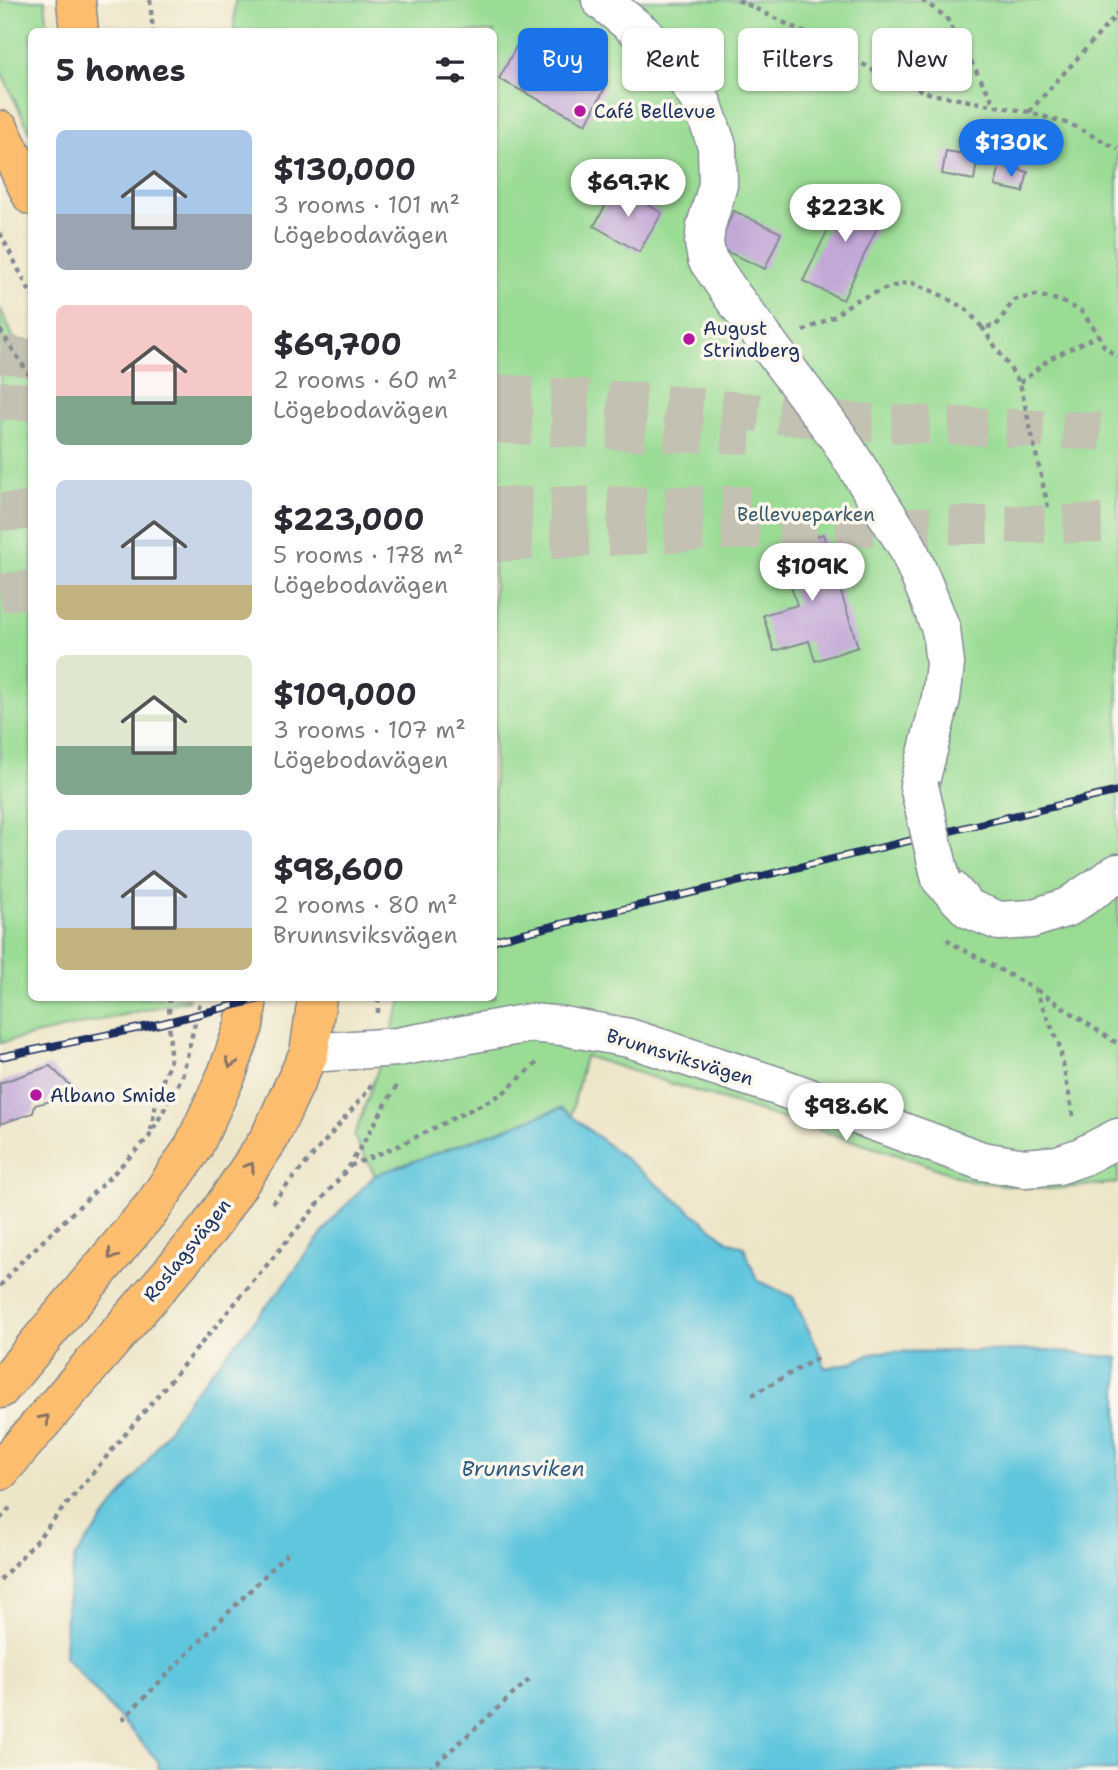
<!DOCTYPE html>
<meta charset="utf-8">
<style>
body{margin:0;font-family:"Shantell Sans",sans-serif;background:#f7f7f7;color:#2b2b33;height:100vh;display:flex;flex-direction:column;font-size:26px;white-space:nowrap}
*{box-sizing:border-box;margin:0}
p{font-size:23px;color:#7c7c81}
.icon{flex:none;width:38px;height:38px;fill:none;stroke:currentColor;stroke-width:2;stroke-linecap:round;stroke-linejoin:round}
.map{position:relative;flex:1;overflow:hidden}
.panel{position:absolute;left:28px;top:28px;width:469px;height:973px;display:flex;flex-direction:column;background:#fff;border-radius:10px;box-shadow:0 2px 5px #0004}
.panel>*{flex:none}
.guide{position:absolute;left:518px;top:28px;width:494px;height:63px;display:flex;gap:14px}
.price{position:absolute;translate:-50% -60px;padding:0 16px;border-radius:24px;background:#fff;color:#222;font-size:23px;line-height:46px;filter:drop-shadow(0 2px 4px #0008)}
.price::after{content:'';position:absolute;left:50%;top:42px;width:21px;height:16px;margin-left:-10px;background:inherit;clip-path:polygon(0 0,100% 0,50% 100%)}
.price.active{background:#1a73e8;color:#fff}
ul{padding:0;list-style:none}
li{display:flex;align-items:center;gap:21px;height:175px;padding:0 28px}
li span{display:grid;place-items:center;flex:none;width:196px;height:140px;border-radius:10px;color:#555}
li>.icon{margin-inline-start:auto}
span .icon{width:84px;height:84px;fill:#fffc;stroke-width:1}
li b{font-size:30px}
h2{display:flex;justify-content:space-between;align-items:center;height:84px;padding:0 28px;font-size:30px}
.tag{padding:0 24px;border-radius:10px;background:#fff;box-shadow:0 2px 5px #0004;font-size:24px;line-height:63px}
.tag.active{background:#1a73e8;color:#fff}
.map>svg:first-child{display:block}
.green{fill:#9adc94;stroke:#5a8679;stroke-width:2}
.water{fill:#60c6dd;stroke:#3e7a9e;stroke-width:2}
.building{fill:#c2a8d7}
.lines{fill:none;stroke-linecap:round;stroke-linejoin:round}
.highway-tunnel{stroke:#c3c1b2;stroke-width:38;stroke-dasharray:38 19;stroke-linecap:butt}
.minor-casing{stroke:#848a92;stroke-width:41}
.major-casing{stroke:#848a92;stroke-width:41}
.path{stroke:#848a92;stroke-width:4.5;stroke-dasharray:5 5;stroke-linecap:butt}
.minor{stroke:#fff;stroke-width:38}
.major{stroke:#fcbd6e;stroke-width:38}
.rail-casing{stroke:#1b2f5e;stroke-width:8}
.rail{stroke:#fbf7ec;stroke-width:5;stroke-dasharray:16;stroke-linecap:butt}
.minor-bridge-casing{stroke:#848a92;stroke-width:41;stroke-linecap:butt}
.minor-bridge{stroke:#fff;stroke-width:38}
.oneway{stroke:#806f65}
.poi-dot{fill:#b5179e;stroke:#fbf7ec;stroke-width:2.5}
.labels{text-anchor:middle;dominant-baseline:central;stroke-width:7;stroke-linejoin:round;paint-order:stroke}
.poi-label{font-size:19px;fill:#1b2f5e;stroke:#fbf7ec;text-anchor:start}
.park-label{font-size:19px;fill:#3b5a6c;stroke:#fbf7ec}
.street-label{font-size:19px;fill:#1b2f5e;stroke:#fbf7ec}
.water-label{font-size:21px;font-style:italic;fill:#305c84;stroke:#fbf7ec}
</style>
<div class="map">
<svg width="1118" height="1770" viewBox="0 0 1118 1770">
<rect width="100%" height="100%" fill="#fbf7ec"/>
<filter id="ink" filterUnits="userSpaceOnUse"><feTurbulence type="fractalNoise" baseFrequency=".0143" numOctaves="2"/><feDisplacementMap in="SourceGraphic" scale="14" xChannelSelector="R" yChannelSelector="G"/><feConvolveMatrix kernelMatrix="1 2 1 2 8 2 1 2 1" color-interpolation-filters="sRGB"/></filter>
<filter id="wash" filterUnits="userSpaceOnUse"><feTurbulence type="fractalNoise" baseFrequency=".00686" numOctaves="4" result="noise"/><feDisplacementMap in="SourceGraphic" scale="28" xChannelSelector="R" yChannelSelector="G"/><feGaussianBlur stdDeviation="1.57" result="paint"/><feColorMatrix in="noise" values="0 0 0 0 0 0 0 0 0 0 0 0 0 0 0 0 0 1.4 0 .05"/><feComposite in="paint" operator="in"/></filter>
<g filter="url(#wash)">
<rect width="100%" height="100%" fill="#ede5c7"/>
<g class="green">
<polygon points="0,0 45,0 48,31 32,32 31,134 0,70"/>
<polygon points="235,0 1118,0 1118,1183 1048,1189 969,1181 919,1162 585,1056 571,1116 561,1108 375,1175 354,1137 403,998 494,998 494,32 234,32"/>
<polygon points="0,308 32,378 32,998 189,998 189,1000 0,1043"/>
</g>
<polygon class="water" points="562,1108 728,1241 744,1247 757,1280 793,1297 821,1356 825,1368 850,1363 876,1352 1048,1350 1118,1358 1118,1770 159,1770 158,1761 65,1657 66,1609 75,1557 146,1463 189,1398 281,1289 334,1218 375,1175"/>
<g id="blocks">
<g class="building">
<polygon points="518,43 605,88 586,124 499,79"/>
<polygon points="946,151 978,156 974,180 942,174"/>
<polygon points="1000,165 1028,172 1023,192 995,186"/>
<polygon points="616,187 662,213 639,252 594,226"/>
<polygon points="848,188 887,207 843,300 803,281"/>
<polygon points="734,211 781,233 765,269 717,247"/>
<polygon points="823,534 858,647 815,661 809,641 774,651 763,615 797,605 779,548"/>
<polygon points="50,1066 76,1091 65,1102 58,1099 35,1105 33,1113 0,1124 0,1083"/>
</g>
</g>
</g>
<g filter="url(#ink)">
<use href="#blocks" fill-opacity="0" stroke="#848a92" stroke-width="2"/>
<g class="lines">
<g class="highway-tunnel">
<polyline points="0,354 32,358"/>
<polyline points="494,393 647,402 852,422 1118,432"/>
<polyline points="0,400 32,402"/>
<polyline points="494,424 665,433 750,435"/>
<polyline points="494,506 750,505"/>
<polyline points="0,512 32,511"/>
<polyline points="494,543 678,533 840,527 1118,523"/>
<polyline points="0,593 32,589"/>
</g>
<g class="minor-casing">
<g id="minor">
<polyline points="601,0 643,34 677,66 703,105 717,146 718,185 706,226 704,243 707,259 733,297 838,437 907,546 924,586 941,629 945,664 941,698 919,786"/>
<polyline points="941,879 969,909 999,921 1031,919 1068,907 1118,873"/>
<polyline points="309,1053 397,1047 530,1023 563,1026 629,1038 777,1086 982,1161 1025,1168 1058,1165 1081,1157 1118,1138"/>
</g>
</g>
<g class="major-casing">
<g id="major">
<polyline points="76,0 79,32"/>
<polyline points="0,130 32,196"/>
<polyline points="0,1389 154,1205 193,1148 227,1074 244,1026 248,998"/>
<polyline points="0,1471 209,1228 269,1139 309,1053 317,998"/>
</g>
</g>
<g class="path">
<polyline points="150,0 153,32"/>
<polyline points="738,0 834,47 883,76 931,94 1029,112 1072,125 1118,149"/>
<polyline points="922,0 946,17 994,103"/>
<polyline points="1029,112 1118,13"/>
<polyline points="0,233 32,296"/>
<polyline points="982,327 1020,383 1048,507"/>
<polyline points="0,330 32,379"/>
<polyline points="803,331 833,317 854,301 890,287 910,282 935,292 966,309 982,327 996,326 1014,300 1036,295 1061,301 1081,311 1099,335 1104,346 1112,353 1118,356"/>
<polyline points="1020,383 1049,359 1099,335"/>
<polyline points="947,939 951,943 1035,989 1059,1044 1074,1120"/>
<polyline points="1037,990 1118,1044"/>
<polyline points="378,998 378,1013"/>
<polyline points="151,1130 157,1097 170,1060 169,998"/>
<polyline points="350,1166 398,1146 502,1094 539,1061"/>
<polyline points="272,1203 367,1092 372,1083"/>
<polyline points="0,1286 21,1262 111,1176 149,1137 182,1077 201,998"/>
<polyline points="752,1395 821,1356"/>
<polyline points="0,1519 13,1504"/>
<polyline points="0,1580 35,1542 349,1167 396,1087 398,1081"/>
<polyline points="122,1720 291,1549"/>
<polyline points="429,1770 530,1679"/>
</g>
<use href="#minor" class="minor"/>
<use href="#major" class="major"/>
<g class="rail-casing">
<g id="rail">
<polyline points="494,940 1118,791"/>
<polyline points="0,1057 159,1024 264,998"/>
</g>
</g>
<use href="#rail" class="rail"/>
<g class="minor-bridge-casing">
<polyline id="minor-bridge" points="919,786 941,879"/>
</g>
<use href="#minor-bridge" class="minor-bridge"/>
</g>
<defs><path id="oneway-chevron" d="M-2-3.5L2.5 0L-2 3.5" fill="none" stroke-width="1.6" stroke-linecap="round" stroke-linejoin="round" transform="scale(1.75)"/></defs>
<g class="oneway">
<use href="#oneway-chevron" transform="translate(231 1063) rotate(109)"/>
<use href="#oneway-chevron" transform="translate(250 1167) rotate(-56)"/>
<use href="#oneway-chevron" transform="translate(112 1255) rotate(130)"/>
<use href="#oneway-chevron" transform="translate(45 1419) rotate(-49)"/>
</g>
</g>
<g class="poi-dot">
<circle cx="580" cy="111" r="7"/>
<circle cx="689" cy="339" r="7"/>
<circle cx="36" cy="1095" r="7"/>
</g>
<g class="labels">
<g class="poi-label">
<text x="594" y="111">Café Bellevue</text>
<text x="703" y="328">August<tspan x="703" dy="22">Strindberg</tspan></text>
<text x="50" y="1095">Albano Smide</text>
</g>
<g class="park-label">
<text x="806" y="514">Bellevueparken</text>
</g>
<g class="street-label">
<text transform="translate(680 1057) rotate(17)">Brunnsviksvägen</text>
<text transform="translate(187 1250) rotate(-51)">Roslagsvägen</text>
</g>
<g class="water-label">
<text x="523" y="1469">Brunnsviken</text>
</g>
</g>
</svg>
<b class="price active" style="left:1011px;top:179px">$130K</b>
<b class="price" style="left:628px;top:219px">$69.7K</b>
<b class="price" style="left:845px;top:244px">$223K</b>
<b class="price" style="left:812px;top:603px">$109K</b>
<b class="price" style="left:846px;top:1143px">$98.6K</b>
<div class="guide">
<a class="tag active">Buy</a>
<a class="tag">Rent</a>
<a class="tag">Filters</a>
<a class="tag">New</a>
</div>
<section class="panel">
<h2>5 homes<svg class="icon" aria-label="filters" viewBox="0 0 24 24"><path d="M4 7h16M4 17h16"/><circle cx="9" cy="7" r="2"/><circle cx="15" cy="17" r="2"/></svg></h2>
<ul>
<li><span style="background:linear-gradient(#a9c7e8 60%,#9aa5b1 0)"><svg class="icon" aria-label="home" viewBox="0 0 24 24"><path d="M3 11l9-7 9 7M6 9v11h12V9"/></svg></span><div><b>$130,000</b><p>3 rooms · 101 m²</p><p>Lögebodavägen</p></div></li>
<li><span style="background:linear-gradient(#f6c9c9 65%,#7fa58c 0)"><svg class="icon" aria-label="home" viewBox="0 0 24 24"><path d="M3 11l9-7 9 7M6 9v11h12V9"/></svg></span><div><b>$69,700</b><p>2 rooms · 60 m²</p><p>Lögebodavägen</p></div></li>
<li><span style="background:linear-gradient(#c9d6e8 75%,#c2b280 0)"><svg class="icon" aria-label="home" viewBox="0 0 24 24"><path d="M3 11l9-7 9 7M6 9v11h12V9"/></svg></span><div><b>$223,000</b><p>5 rooms · 178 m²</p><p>Lögebodavägen</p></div></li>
<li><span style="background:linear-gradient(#dfe7d0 65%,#7fa58c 0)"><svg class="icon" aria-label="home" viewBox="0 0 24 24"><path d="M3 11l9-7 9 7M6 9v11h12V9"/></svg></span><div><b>$109,000</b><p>3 rooms · 107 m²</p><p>Lögebodavägen</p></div></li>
<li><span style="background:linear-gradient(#c9d6e8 70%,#c2b280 0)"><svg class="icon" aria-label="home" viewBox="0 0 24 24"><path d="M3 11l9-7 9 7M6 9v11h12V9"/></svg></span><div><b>$98,600</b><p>2 rooms · 80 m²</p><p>Brunnsviksvägen</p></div></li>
</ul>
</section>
</div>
